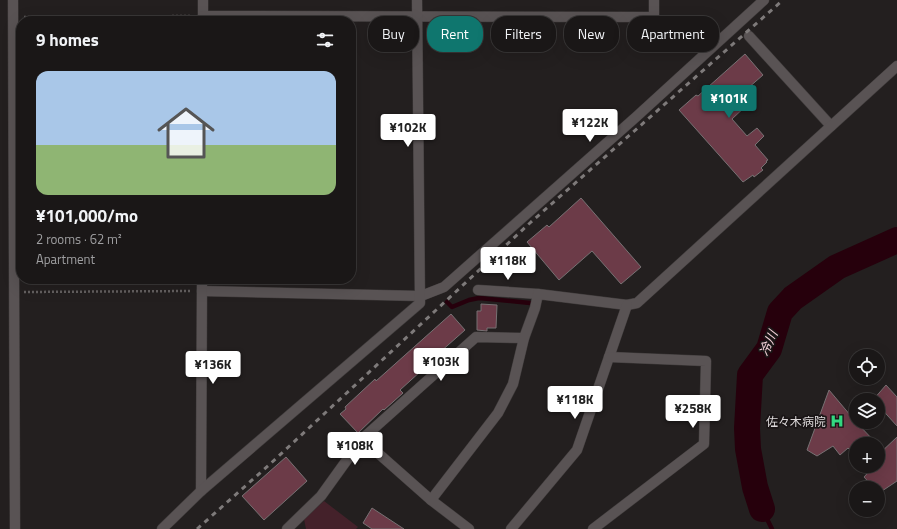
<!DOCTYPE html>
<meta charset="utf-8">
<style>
body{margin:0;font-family:"Titillium Web","Noto Sans JP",sans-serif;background:#272424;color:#f1f3f6;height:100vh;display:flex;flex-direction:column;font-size:15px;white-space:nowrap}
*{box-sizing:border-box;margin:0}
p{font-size:13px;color:#9f9fa1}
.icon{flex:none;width:22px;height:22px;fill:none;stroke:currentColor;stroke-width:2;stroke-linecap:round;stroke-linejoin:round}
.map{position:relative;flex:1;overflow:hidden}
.panel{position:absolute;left:16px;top:16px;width:340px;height:268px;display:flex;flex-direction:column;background:#1a1717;border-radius:16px;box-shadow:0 4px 16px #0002,0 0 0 1px #383636}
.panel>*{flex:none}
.banner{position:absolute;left:368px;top:16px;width:380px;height:36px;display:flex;gap:8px}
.tools{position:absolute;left:849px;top:349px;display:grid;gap:8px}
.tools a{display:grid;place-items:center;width:36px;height:36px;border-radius:50%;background:#1a1717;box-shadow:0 4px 16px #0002,0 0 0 1px #383636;font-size:20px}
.price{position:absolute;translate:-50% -34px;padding:0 9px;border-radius:4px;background:#fff;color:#222;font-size:13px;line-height:26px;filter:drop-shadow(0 1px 2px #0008)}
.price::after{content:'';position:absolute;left:50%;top:24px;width:12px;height:9px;margin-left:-6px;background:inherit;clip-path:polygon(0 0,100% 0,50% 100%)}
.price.selected{background:#0f766e;color:#fff}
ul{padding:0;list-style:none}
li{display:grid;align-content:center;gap:8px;height:212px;padding:0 20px}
li span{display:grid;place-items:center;height:124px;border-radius:12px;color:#555}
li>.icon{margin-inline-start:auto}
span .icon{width:72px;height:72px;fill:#fffc;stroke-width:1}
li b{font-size:17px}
h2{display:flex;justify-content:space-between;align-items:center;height:48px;padding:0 20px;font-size:17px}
.tag{padding:0 14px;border-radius:16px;background:#1a1717;box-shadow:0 4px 16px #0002,0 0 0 1px #383636;font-size:14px;line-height:36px}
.tag.selected{background:#0f766e;color:#fff}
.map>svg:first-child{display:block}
.green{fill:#44212a}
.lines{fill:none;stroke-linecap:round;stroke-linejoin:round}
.stream{stroke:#26000c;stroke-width:4.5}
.river{stroke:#26000c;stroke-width:26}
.building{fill:#6c3b48;stroke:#777173}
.minor-casing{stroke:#3f3b3b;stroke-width:11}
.path{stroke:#646060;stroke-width:2.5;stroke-dasharray:2 2;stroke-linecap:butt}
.minor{stroke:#595354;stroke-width:10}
.rail{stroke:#7e7a7a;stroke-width:3;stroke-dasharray:5 5;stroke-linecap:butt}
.labels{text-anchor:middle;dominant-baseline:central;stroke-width:3.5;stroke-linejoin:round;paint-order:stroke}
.poi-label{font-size:12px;fill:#dedadb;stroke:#1a1516;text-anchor:end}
.water-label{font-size:13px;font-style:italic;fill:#f7d4db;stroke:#1a1516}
</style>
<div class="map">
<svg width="897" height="529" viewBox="0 0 897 529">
<rect width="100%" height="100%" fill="#231f1f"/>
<polygon class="green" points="324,501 358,527 356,529 306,529 304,519"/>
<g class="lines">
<g class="stream">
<polyline points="447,302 452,307 469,300 479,298 530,303"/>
<polyline points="762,509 772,529"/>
</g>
<polyline class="river" points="762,509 755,487 748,449 747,428 750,375 769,349 780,312 793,298 837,267 897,240"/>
</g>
<g class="building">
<polygon points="745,54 763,75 740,95 748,104 732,119 747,136 757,128 764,136 755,145 768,160 766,161 767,162 761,168 763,170 754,177 753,175 743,182 679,110 696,95 698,96"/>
<polygon points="581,198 641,267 621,284 592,251 559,280 527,242 547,225 549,227"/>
<polygon points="481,304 497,305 496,328 487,328 487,331 477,330 477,311 481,311"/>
<polygon points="451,314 465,330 439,353 436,350 416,367 421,371 400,390 403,393 384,410 383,409 358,433 340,414 346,409 345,407 375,379 376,381"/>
<polygon points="886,385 897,397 897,426 878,405 878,400 873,400"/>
<polygon points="829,390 856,422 877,444 856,444 856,456 848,448 840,455 833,446 817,456 807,450"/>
<polygon points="897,437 897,481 879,493 878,488 874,488 864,477 874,466 878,466 878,455"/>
<polygon points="286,457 307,481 264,520 242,496"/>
<polygon points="372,508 404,529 372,529 363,523"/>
</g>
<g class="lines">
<g class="minor-casing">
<g id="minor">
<polyline points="13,0 15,529"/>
<polyline points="203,0 203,21"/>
<polyline points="203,16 654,17 654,0"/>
<polyline points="749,36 831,126"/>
<polyline points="478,290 538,294"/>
<polyline points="202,291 421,296 444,287 636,117 764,0"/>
<polyline points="362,439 476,337 524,338"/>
<polyline points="201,491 202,279"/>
<polyline points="431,500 498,413 513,384 524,338 535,308 538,294 627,305 637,303 897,66"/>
<polyline points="162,529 201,491 420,303 417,0"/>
<polyline points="287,529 321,496 362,439 431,500 469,529"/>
<polyline points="511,529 577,450 627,305"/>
<polyline points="593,529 704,444 706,361 609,357"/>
</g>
</g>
<g class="path">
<polyline points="24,17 191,16"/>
<polyline points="24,292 191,291"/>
</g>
<use href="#minor" class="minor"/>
<polyline class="rail" points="197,529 269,465 531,222 783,0"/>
</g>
<defs>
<g id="hospital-bare" transform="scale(1.08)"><path d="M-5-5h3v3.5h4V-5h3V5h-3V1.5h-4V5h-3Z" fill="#33d881" stroke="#1a1516" stroke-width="2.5" paint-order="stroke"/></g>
</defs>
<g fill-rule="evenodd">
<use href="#hospital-bare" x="837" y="421"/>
</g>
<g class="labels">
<g class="poi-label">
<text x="826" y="421">佐々木病院</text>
</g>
<g class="water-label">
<text transform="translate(768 343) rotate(-66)">冷川</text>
</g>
</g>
</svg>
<div class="tools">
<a><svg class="icon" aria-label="locate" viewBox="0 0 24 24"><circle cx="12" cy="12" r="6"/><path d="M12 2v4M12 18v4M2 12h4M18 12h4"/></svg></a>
<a><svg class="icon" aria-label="layers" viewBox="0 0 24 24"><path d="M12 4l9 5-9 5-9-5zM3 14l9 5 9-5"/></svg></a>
<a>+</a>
<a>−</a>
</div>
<b class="price selected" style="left:729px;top:119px">¥101K</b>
<b class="price" style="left:590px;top:143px">¥122K</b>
<b class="price" style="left:408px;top:148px">¥102K</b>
<b class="price" style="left:508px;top:281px">¥118K</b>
<b class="price" style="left:441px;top:382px">¥103K</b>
<b class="price" style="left:213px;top:385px">¥136K</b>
<b class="price" style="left:575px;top:420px">¥118K</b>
<b class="price" style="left:693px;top:429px">¥258K</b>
<b class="price" style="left:355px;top:466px">¥108K</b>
<div class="banner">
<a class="tag">Buy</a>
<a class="tag selected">Rent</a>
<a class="tag">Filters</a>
<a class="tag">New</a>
<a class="tag">Apartment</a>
</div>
<section class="panel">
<h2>9 homes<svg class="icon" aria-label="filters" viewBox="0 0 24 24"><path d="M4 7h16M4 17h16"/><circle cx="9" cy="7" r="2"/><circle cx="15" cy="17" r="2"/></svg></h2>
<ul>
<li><span style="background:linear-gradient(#a9c7e8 60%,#8fb573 0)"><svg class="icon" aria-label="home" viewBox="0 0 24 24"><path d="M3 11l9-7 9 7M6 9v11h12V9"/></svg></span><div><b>¥101,000/mo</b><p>2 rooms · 62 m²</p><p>Apartment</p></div></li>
</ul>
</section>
</div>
